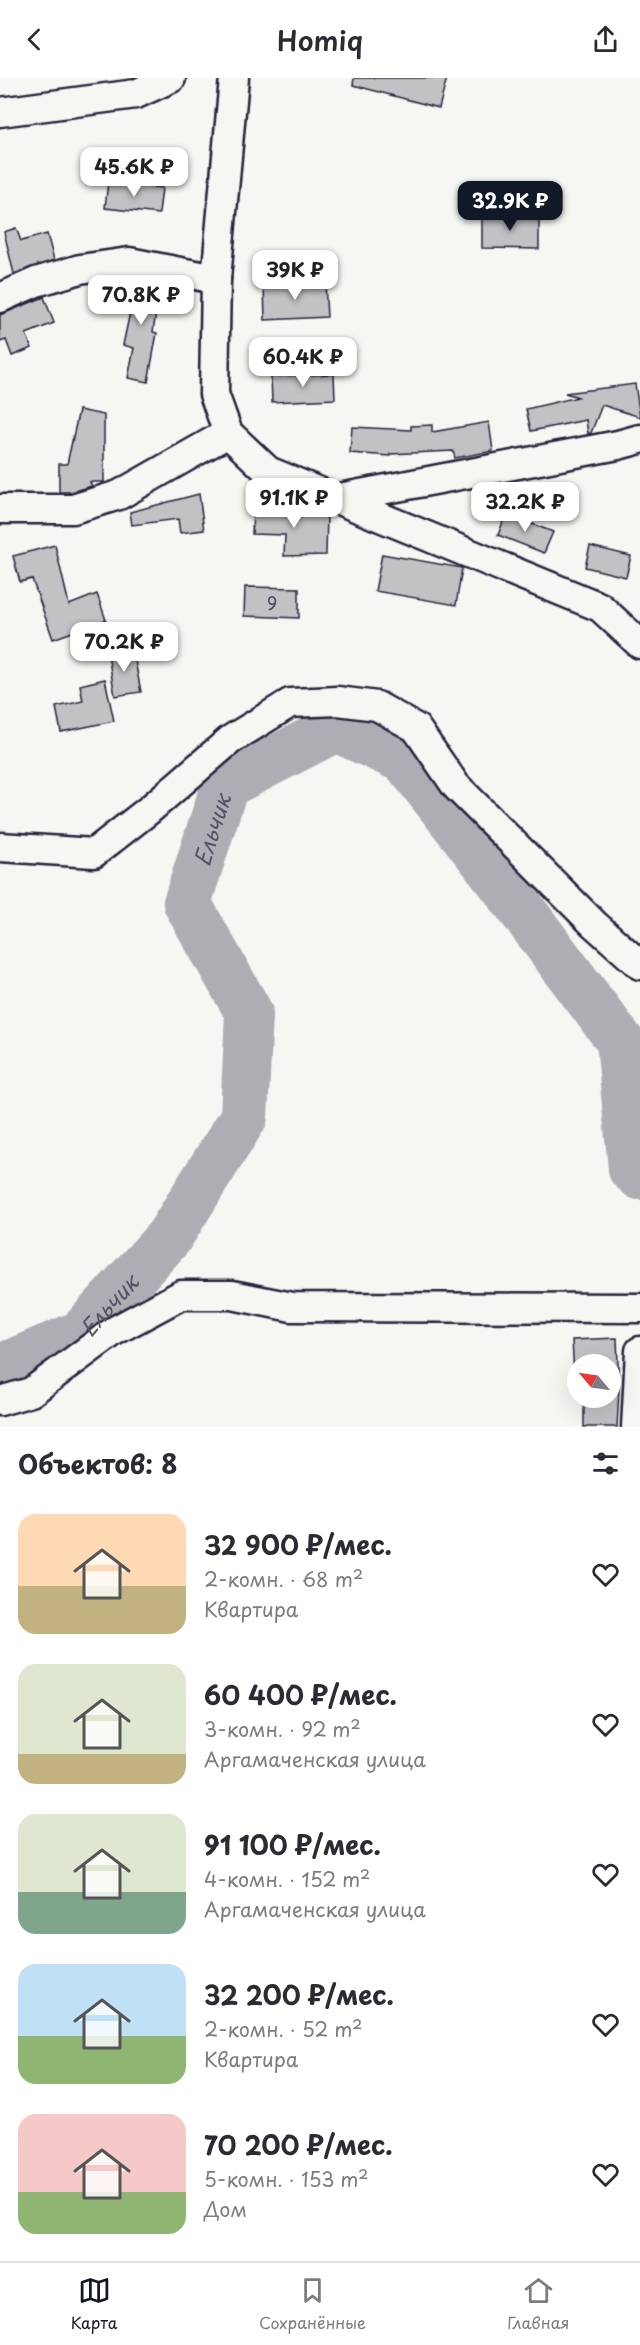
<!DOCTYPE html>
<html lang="ru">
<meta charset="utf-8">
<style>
body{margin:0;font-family:"Playpen Sans",sans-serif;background:#f7f7f7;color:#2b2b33;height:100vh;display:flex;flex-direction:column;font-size:22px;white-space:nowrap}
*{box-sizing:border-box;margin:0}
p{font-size:20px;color:#7c7c81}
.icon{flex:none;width:33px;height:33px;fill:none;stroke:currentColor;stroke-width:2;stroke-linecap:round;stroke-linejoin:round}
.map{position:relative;height:1349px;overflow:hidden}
.side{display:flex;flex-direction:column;background:#fff;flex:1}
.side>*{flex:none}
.needle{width:39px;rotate:299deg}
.fabs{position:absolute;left:567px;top:1276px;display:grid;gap:12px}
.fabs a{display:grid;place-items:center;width:54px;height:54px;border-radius:50%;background:#fff;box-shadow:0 6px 24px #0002;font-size:30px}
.price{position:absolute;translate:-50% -51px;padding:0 14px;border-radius:12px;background:#fff;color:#222;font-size:20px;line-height:39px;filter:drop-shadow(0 2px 3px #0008)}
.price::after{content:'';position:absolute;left:50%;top:36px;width:18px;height:14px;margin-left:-9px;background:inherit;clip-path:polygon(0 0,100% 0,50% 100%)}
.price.active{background:#111827;color:#fff}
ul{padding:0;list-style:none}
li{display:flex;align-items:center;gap:18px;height:150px;padding:0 18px}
li span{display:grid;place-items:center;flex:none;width:168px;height:120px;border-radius:18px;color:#555}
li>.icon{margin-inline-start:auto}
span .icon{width:72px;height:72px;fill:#fffc;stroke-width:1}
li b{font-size:26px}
h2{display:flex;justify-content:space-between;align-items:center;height:72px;padding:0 18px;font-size:26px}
header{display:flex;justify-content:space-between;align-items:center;height:78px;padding:0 18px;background:#fff;font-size:27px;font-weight:600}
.menu{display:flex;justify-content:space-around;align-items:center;height:84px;border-top:2px solid #e1e1e2;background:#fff;font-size:16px;color:#7c7c81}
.menu a{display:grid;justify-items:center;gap:3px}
.menu .active{color:#111827}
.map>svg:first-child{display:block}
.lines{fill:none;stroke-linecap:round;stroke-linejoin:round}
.river{stroke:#adadb3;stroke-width:48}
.building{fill:#c2c2c4;stroke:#22223b;stroke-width:1.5}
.minor-casing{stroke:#22223b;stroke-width:33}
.minor{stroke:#f6f6f2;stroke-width:28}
.labels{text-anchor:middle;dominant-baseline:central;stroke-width:4.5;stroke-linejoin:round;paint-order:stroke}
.number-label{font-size:18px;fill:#4a4a5d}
.water-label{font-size:22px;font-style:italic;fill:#535365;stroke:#f6f6f2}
</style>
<header><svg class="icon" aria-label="back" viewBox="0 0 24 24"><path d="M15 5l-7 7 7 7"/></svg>Homiq<svg class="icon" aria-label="share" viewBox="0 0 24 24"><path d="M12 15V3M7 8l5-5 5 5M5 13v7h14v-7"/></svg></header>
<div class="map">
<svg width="640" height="1349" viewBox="0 0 640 1349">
<rect width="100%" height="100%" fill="#f6f6f2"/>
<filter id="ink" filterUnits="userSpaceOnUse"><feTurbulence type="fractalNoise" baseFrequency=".0167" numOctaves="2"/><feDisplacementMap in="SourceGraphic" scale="12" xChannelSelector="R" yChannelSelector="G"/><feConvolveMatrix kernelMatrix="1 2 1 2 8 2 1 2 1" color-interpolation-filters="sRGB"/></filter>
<g filter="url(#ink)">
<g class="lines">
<path class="river" id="s1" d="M0,1290L81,1256L169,1159L244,1039L249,935L187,825L225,707L336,650L405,682L504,808L620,963L632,1091L640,1098"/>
</g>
<g class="building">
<polygon points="354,0 447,0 439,30 353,7"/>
<polygon points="108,104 162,110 159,136 105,130"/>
<polygon points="482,138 539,139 539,171 482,170"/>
<polygon points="16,150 21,163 47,156 54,182 14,196 4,154"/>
<polygon points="129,201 160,207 153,254 157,255 148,304 128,300 134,270 123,267 133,220 121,218 123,202"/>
<polygon points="325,204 327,239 265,242 264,207"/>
<polygon points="44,219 54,245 26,256 32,270 12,278 6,262 0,264 0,237"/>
<polygon points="334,296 335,321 272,324 271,298"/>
<polygon points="635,306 640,339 602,327 591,355 588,356 586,342 531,353 526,331 578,319 565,315"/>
<polygon points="79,332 104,337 104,404 90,404 92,408 71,414 59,414 59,386 67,386"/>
<polygon points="489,344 493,373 455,380 453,373 390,376 390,378 350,375 352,349 411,352 411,348 432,347 432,354"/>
<polygon points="199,416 204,452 180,455 178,441 132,447 130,434"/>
<polygon points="253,429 319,432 325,434 327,436 326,477 284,478 285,457 252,456"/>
<polygon points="506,436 553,454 544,475 498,457"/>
<polygon points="55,467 69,527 97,516 106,542 53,561 32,501 20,504 13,478"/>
<polygon points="590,468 631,478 626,499 585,489"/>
<polygon points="382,476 462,490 456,527 375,513"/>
<polygon points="245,509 299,510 299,540 244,538"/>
<polygon points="133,572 141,614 115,618 108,577"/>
<polygon points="105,601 114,643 61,654 56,629 83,623 80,607"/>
<polygon points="617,1260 619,1312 617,1349 584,1349 584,1320 610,1320 610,1287 578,1287 578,1314 575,1315 572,1262"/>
</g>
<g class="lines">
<g class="minor-casing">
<g id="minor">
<polyline points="234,0 216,201 214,316 228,355 268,393 600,529 640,566"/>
<polyline points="0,34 136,16 171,0"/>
<polyline points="0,220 36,204 80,191 129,184 216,201"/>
<polyline points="334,421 618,367 640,361"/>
<polyline points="0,431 73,431 119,417 228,355"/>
<polyline points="0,769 94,775 149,732 230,662 290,625 338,623 377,628 416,650 456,708 594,846 640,887"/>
<polyline points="0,1323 31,1314 114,1253 181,1217 232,1217 292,1229 640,1230"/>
<polyline points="636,1349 640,1273"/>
</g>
</g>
<use href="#minor" class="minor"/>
</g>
</g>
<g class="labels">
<g class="number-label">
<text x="272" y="524">9</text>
</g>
<g class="water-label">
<text stroke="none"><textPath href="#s1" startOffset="668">Ельчик</textPath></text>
<text stroke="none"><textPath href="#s1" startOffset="128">Ельчик</textPath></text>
</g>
</g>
</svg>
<div class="fabs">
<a><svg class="needle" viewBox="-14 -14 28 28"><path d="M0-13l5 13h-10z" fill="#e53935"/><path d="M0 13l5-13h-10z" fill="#7c7c81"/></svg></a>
</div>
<b class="price" style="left:134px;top:120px">45.6K ₽</b>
<b class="price active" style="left:510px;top:154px">32.9K ₽</b>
<b class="price" style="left:295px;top:223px">39K ₽</b>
<b class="price" style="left:141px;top:248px">70.8K ₽</b>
<b class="price" style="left:303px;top:310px">60.4K ₽</b>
<b class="price" style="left:294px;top:451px">91.1K ₽</b>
<b class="price" style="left:525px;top:455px">32.2K ₽</b>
<b class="price" style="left:124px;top:595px">70.2K ₽</b>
</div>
<section class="side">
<h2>Объектов: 8<svg class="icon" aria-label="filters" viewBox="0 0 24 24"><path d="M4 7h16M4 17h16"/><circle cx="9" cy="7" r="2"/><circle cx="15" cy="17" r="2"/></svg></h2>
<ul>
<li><span style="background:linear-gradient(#ffd9b3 60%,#c2b280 0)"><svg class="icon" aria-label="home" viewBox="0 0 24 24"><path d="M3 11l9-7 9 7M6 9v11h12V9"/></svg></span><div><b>32 900 ₽/мес.</b><p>2-комн. · 68 m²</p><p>Квартира</p></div><svg class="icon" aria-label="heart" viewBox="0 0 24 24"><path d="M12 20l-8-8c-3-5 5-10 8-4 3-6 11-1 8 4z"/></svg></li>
<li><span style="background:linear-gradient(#dfe7d0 75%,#c2b280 0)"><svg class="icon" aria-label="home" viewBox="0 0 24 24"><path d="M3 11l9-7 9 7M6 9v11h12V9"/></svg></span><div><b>60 400 ₽/мес.</b><p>3-комн. · 92 m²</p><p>Аргамаченская улица</p></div><svg class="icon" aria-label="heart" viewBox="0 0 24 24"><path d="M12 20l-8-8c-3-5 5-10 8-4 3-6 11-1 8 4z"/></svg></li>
<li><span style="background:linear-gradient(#dfe7d0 65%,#7fa58c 0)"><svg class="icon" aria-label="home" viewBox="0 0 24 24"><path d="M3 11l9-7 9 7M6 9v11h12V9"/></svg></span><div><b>91 100 ₽/мес.</b><p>4-комн. · 152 m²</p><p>Аргамаченская улица</p></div><svg class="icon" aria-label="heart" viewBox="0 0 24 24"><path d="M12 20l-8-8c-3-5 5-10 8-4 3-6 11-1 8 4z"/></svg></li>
<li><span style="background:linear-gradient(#bfe0f5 60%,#8fb573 0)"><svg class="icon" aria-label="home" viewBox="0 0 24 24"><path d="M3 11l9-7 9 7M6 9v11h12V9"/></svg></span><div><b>32 200 ₽/мес.</b><p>2-комн. · 52 m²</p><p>Квартира</p></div><svg class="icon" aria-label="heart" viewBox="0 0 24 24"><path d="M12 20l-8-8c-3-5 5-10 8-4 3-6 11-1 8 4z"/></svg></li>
<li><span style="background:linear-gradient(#f6c9c9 65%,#8fb573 0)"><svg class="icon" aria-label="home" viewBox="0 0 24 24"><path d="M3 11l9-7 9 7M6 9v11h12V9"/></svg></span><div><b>70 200 ₽/мес.</b><p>5-комн. · 153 m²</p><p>Дом</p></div><svg class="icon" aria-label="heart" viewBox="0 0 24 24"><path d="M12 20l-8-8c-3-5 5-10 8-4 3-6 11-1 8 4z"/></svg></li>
</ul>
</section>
<nav class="menu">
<a class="active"><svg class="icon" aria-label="map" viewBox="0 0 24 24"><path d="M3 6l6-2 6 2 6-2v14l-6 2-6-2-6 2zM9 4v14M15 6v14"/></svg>Карта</a>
<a><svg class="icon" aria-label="saved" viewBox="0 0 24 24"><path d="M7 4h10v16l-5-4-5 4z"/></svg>Сохранённые</a>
<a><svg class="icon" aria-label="home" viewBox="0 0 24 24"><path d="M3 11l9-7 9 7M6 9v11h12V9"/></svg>Главная</a>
</nav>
